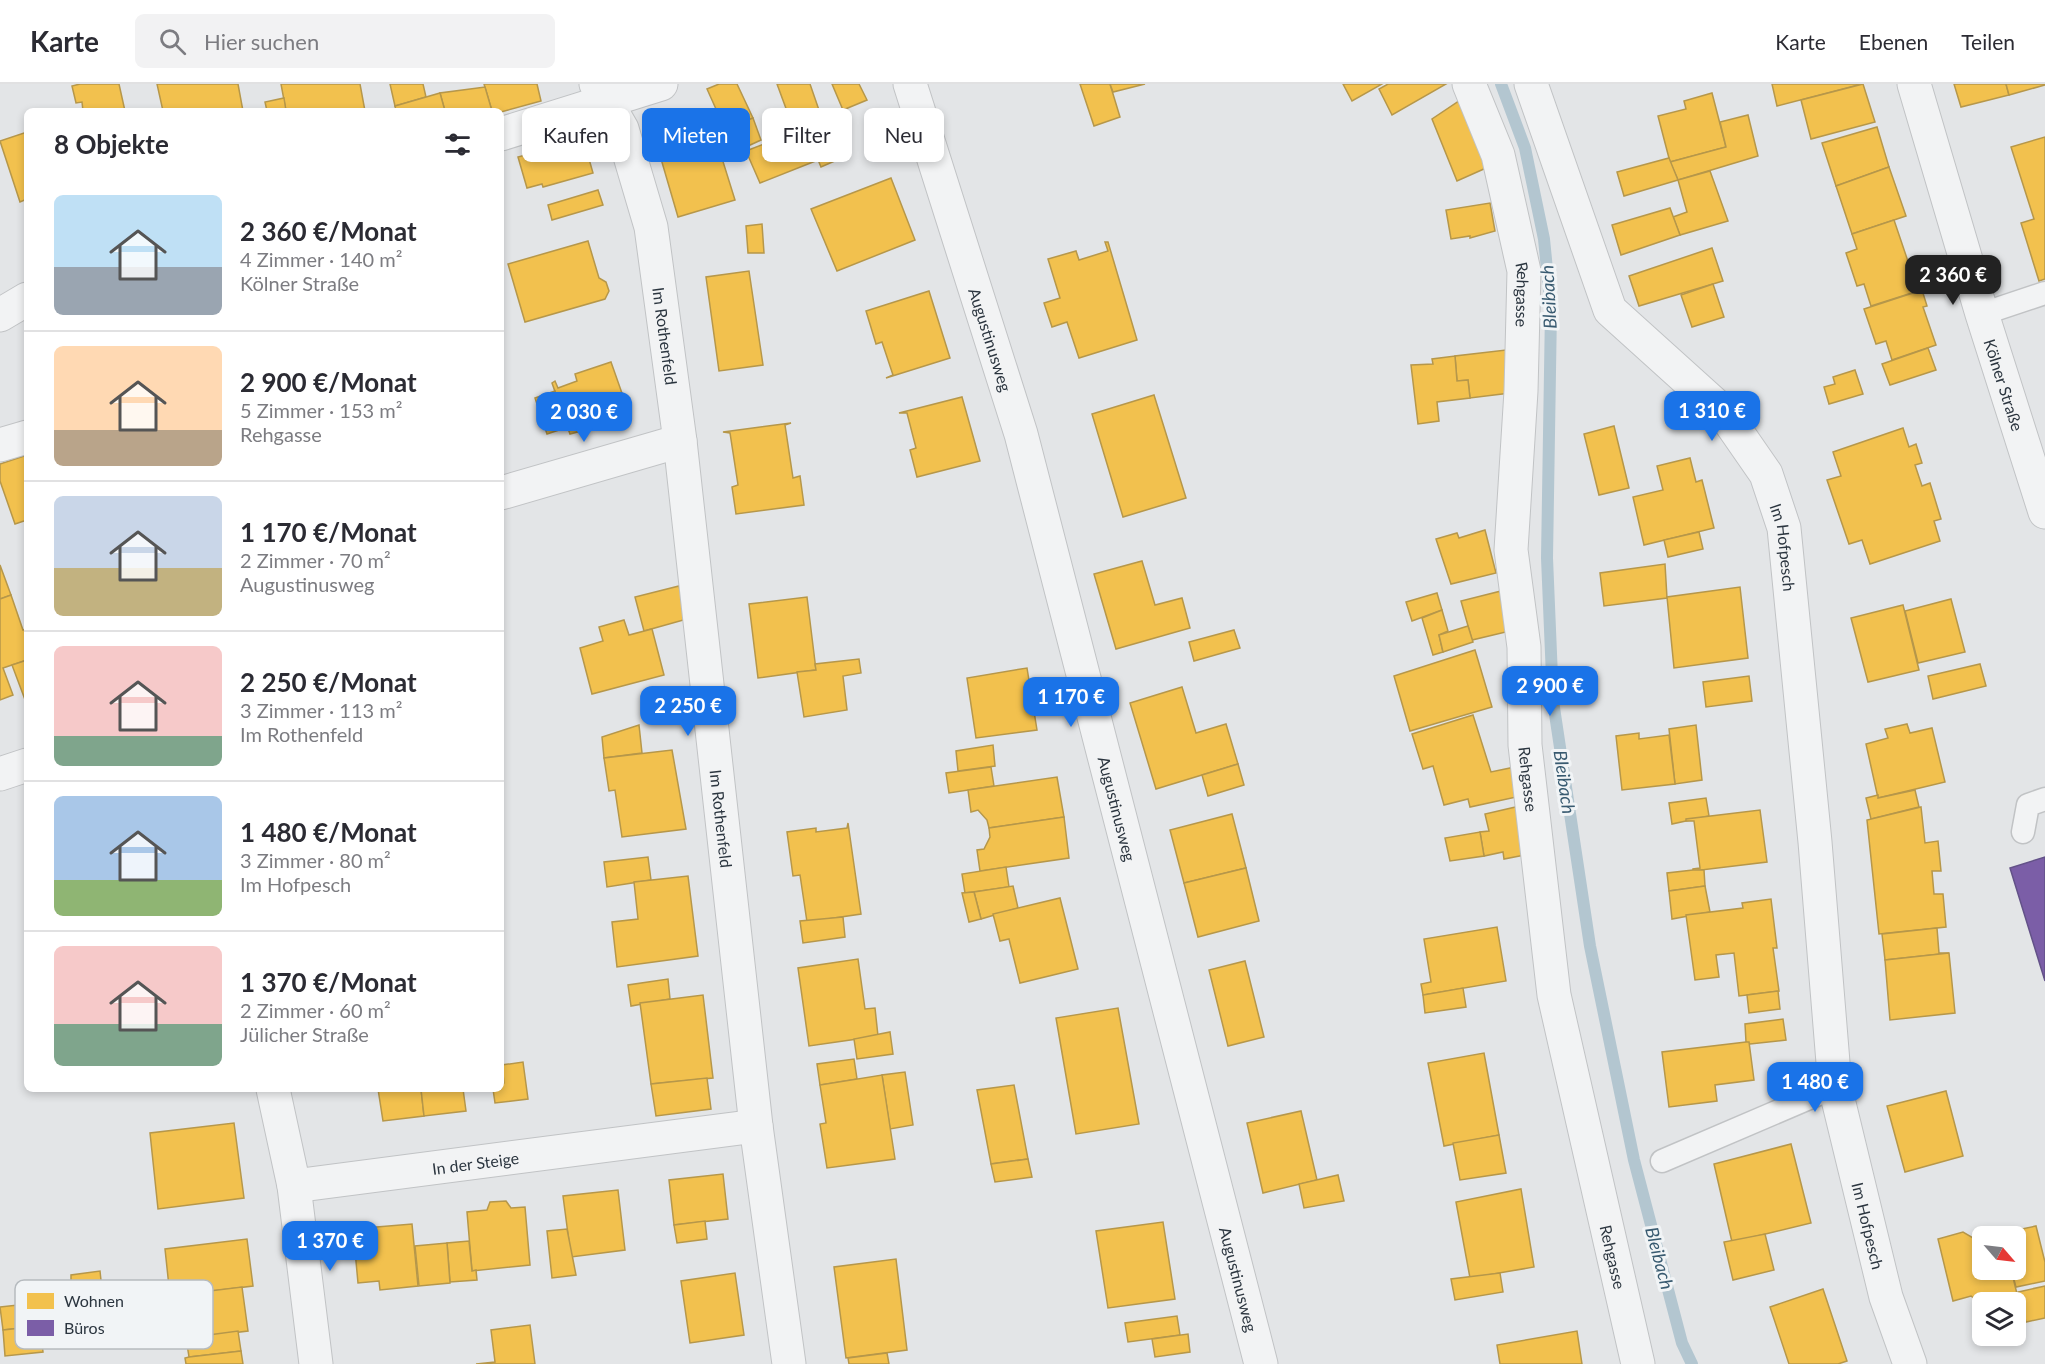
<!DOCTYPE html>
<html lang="de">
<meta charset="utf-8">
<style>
body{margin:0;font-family:Lato,sans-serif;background:#f2f2f3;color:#2b2b33;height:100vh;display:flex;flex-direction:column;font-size:22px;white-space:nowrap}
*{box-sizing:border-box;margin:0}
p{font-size:20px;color:#7c7c81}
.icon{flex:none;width:33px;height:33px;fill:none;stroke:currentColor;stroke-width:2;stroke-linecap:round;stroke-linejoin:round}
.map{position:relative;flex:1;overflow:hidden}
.drawer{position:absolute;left:24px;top:24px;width:480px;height:984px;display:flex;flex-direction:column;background:#fff;border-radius:9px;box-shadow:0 3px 9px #0003}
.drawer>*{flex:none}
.banner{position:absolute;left:522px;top:24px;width:570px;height:54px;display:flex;gap:12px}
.needle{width:39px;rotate:118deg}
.buttons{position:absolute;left:1972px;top:1142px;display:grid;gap:12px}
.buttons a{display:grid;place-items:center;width:54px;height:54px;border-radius:9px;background:#fff;box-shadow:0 3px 9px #0003;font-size:30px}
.price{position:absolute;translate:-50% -51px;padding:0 14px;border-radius:12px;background:#1a73e8;color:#fff;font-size:20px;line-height:39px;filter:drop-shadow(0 2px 3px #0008)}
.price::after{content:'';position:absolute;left:50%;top:36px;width:18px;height:14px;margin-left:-9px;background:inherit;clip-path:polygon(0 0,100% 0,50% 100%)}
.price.selected{background:#222;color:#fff}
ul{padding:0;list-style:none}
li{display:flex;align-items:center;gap:18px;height:150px;padding:0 30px}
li+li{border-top:2px solid #e1e1e2}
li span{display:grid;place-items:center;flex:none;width:168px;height:120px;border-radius:9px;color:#555}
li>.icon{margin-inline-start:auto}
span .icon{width:72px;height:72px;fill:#fffc;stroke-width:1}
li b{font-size:26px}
h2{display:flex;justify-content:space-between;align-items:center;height:72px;padding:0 30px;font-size:26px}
.tag{padding:0 21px;border-radius:9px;background:#fff;box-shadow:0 3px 9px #0003;font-size:21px;line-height:54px}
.tag.selected{background:#1a73e8;color:#fff}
header{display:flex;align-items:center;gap:36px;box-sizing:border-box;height:84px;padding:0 30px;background:#fff;border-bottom:2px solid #e1e1e2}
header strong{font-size:28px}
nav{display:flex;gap:33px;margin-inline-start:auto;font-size:21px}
.search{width:420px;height:54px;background:#f2f2f3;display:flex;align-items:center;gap:15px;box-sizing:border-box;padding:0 21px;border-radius:9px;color:#7c7c81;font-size:22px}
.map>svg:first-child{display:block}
.homes{fill:#f2c14e;stroke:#b6974a;stroke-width:1.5}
.offices{fill:#7b5ea7;stroke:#635288;stroke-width:1.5}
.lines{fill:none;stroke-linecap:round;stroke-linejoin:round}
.stream{stroke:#b3c6d0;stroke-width:12}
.service-casing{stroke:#c1c3c5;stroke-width:25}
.minor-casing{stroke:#c1c3c5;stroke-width:35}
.service{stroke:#f2f3f4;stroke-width:22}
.minor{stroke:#f2f3f4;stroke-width:33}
.labels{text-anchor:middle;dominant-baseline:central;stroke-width:6;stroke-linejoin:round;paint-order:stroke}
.street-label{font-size:16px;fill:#2b353f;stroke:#f1f4f6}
.water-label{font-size:18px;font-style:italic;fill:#385a70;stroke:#f1f4f6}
.key{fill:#f1f4f6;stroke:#b6bbbf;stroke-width:1.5}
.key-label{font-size:16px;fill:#2b353f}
</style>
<header>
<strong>Karte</strong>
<div class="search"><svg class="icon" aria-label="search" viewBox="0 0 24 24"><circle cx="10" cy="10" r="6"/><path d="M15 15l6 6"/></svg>Hier suchen</div>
<nav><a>Karte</a><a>Ebenen</a><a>Teilen</a></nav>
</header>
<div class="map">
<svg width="2045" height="1280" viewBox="0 0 2045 1280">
<rect width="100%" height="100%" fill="#e3e5e7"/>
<g class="homes">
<polygon points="80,0 119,0 125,27 83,27 82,18 76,19 72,2"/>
<polygon points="157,0 238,0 243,27 163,27"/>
<polygon points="281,0 360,0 365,27 286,27"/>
<polygon points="390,0 423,0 426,13 395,22"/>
<polygon points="484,0 537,0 541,17 501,28 492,27"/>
<polygon points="719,0 737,0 753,34 725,45 707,5"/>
<polygon points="777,0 810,0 820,29 791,38"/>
<polygon points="832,0 859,0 867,16 843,26"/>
<polygon points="1080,0 1110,0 1120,33 1094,42"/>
<polygon points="1110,0 1145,0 1113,8"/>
<polygon points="1343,0 1382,0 1352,17"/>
<polygon points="1388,0 1446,0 1392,31 1379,5"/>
<polygon points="1772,0 1862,0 1777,22"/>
<polygon points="1863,0 1875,38 1811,55 1801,16"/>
<polygon points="1954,0 2006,0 2009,11 1961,23"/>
<polygon points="2006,0 2045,0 2045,1 2009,11"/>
<polygon points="485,3 492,27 445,27 440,9"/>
<polygon points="440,9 445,27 396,27 395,22"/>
<polygon points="1712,9 1726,63 1670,78 1658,32 1686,25 1684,17"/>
<polygon points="284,14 286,27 267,27 265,18"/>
<polygon points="1459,17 1486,84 1457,97 1432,35"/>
<polygon points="820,29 829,32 846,72 821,83 805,44 797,46 794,38"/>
<polygon points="1748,31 1758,72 1678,96 1670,78 1726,63 1720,38"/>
<polygon points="753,34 761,56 735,68 725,45"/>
<polygon points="1877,43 1889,83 1836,102 1822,59"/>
<polygon points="805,44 818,76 760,99 746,67"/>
<polygon points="581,47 593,89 543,103 542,100 527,104 518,73 533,69 531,62"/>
<polygon points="27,48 27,115 20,118 0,57"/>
<polygon points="715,52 735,116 678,133 659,68"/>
<polygon points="2045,53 2045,195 2039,197 2021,139 2034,135 2011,63"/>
<polygon points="1669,74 1678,96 1624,112 1617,88"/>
<polygon points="1889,83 1906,132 1852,150 1836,102"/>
<polygon points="1710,87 1728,137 1680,151 1673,133 1687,128 1678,96"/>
<polygon points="891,94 915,156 837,187 811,125"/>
<polygon points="598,106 603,121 552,136 548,121"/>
<polygon points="1490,119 1495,147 1470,154 1470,152 1451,155 1446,126"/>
<polygon points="1670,124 1680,151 1621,171 1612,141"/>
<polygon points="1894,136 1918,207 1871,222 1864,200 1857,202 1846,169 1857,165 1852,150"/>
<polygon points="762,140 764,169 748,169 746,142"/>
<polygon points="588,157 599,194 606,198 609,207 605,215 525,238 508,180"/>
<polygon points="1105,158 1108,158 1137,256 1079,274 1067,238 1052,243 1044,219 1060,214 1048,175 1076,167 1079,176 1108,167"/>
<polygon points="1712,164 1723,197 1639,222 1629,192"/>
<polygon points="749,187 763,281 719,287 706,193"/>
<polygon points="1713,200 1724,233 1692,243 1681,211"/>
<polygon points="1922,206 1927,222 1923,223 1936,261 1892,276 1886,257 1876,260 1864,225"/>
<polygon points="929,207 950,274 886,294 893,291 882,258 876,260 866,227"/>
<polygon points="1928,264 1936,286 1890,301 1882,280"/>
<polygon points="1506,266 1510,309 1470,314 1468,296 1457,297 1455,272"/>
<polygon points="1455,272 1457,297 1468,296 1470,314 1437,318 1439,337 1418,340 1411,281 1433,280 1432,275"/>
<polygon points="611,278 630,332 604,339 603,335 583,341 585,346 570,350 552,299 555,297 558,304 577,297 575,290"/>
<polygon points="1855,286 1863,310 1829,320 1824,303 1835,300 1833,293"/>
<polygon points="555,307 568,343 547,350 535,314"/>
<polygon points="1154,311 1186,414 1123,433 1092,330"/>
<polygon points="962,313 980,377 917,393 910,366 916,364 907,329 899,329"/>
<polygon points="791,339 785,341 793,394 800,392 804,421 736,430 732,403 738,401 730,349 723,348"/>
<polygon points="1614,342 1629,404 1599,411 1584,350"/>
<polygon points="1903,344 1909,363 1916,360 1922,379 1915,381 1922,402 1930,399 1941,435 1934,437 1940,457 1870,480 1862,456 1849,460 1827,396 1841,392 1833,368"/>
<polygon points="27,371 27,436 15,440 0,397 0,380"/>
<polygon points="1690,374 1696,398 1702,396 1714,444 1644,461 1633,413 1663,406 1657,382"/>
<polygon points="1485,446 1496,489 1451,500 1436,455 1457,449 1459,454"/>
<polygon points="1699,448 1703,465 1668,473 1664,456"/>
<polygon points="1142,477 1155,521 1182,514 1190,544 1116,565 1094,490"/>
<polygon points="1665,480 1667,514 1604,522 1600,489"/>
<polygon points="0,481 11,511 0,515"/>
<polygon points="679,502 687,535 644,547 635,513"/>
<polygon points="1740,503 1748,574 1674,584 1667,513"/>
<polygon points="1501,507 1510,547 1472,556 1461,517"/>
<polygon points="1437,509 1442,526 1412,537 1406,518"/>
<polygon points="11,511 23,546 27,545 27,576 3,584 13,611 0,616 0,515"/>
<polygon points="807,513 816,586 758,594 749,520"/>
<polygon points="1951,515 1965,568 1918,579 1905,527"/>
<polygon points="1903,521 1919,586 1868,598 1851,534"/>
<polygon points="1442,526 1448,547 1439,551 1443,568 1433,571 1422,534"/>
<polygon points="624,536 629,551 652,545 664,591 592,610 580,564 603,557 599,543"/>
<polygon points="1468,542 1473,558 1443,568 1439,551"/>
<polygon points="1234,546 1240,564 1194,577 1189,558"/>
<polygon points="1475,566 1492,623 1410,647 1394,592"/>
<polygon points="859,575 861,589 843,592 847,626 804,633 797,588 816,586 815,580"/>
<polygon points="27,576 27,621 12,581"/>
<polygon points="1980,580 1986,602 1933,615 1928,592"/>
<polygon points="1027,584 1037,646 976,654 967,594"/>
<polygon points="1749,592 1752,617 1706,623 1703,598"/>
<polygon points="1182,603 1196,649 1226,640 1238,680 1156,705 1130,619"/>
<polygon points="1473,631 1491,688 1515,683 1521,712 1470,723 1468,715 1444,721 1433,682 1423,685 1412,650"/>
<polygon points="1907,640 1910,649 1932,644 1945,698 1878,714 1866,660 1888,654 1885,645"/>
<polygon points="639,641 642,669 604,674 602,653"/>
<polygon points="1696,641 1702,696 1675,700 1669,645"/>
<polygon points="1639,649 1639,655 1669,651 1675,700 1622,706 1616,652"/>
<polygon points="993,661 995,682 958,687 956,667"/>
<polygon points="672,666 686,745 622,753 615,706 609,707 604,674"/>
<polygon points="1238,680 1244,701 1208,712 1202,691"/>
<polygon points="991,683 994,702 949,709 946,689"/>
<polygon points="1057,693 1064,733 989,744 987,736 978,726 971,728 968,706"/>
<polygon points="1915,706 1919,723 1871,735 1866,714 1878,711 1878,714"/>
<polygon points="1706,714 1709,732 1672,740 1669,719"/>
<polygon points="1520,722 1530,770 1504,775 1503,768 1484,772 1480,748 1489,747 1485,730"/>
<polygon points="1921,723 1925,759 1938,757 1941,787 1932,787 1934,810 1943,810 1946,843 1879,850 1867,736"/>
<polygon points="1760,726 1767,778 1693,787 1693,785 1700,784 1694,737 1686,737 1686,735"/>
<polygon points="1232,730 1246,784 1184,799 1170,746"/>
<polygon points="1064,733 1069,774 980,787 977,766 984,765 990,753 989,744"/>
<polygon points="848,739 861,830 807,838 800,791 793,792 787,748 816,744 816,748 847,744"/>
<polygon points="1480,748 1484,772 1450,777 1445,754"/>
<polygon points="648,773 651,796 607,803 604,778"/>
<polygon points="1006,783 1009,803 965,809 962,790"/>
<polygon points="1246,784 1259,837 1198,853 1184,799"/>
<polygon points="1693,786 1704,786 1705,802 1669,807 1667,789"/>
<polygon points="688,792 698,872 617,883 612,838 638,835 634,798"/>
<polygon points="1013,802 1018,824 981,835 974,808"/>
<polygon points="1705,802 1710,828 1672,835 1669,807"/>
<polygon points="974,808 981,835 969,838 962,809"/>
<polygon points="1060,814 1078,885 1020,899 1009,855 1000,857 993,830"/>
<polygon points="1771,815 1777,864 1773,864 1779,907 1739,912 1734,869 1716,871 1719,893 1695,896 1686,831 1743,824 1742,819"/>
<polygon points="843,833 845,853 803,859 800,837"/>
<polygon points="1497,843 1506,897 1423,911 1421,900 1431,898 1424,855"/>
<polygon points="1937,844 1939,869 1949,869 1885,876 1882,850"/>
<polygon points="1949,869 1955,929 1890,936 1885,876"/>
<polygon points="858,875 865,925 875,924 878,952 809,962 798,884"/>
<polygon points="1245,877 1264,953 1228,962 1209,886"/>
<polygon points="668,895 670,915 631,922 628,901"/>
<polygon points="1463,904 1466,923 1425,929 1423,911"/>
<polygon points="1778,907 1780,925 1749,929 1747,911"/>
<polygon points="703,911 713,994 651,1000 640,919"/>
<polygon points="1118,924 1139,1040 1076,1050 1056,934"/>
<polygon points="1783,935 1786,956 1750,960 1746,958 1745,940"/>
<polygon points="890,948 893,970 857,975 854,955"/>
<polygon points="1746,958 1749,958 1754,996 1715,1001 1717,1017 1669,1023 1662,968"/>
<polygon points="1484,969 1499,1051 1444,1062 1428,979"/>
<polygon points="854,975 857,995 820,1001 817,980"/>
<polygon points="523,978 528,1015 495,1019 493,1005 501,1005 501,1000 504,999 502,981"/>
<polygon points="905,988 913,1041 890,1045 882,991"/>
<polygon points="882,991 895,1075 827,1084 820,1040 826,1039 820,1001"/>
<polygon points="707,994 711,1025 656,1032 651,1000"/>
<polygon points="1014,1001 1028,1075 991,1080 977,1006"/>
<polygon points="378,1005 421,1005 424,1032 383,1037"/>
<polygon points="421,1005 463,1005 466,1027 424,1032"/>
<polygon points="1946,1007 1963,1072 1905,1088 1887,1022"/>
<polygon points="1301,1027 1317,1096 1263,1109 1247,1039"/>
<polygon points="234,1039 244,1114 158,1125 150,1049"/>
<polygon points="1499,1051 1506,1089 1460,1096 1453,1059"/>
<polygon points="1791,1060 1811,1139 1732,1158 1714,1080"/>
<polygon points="1028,1075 1032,1093 995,1098 991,1080"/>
<polygon points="723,1090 728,1135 674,1141 669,1096"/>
<polygon points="1338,1091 1344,1117 1304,1124 1299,1100"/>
<polygon points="1521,1105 1534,1183 1470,1194 1456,1118"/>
<polygon points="618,1106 625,1166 571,1173 563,1112"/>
<polygon points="506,1117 511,1124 525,1123 530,1181 472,1187 467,1128 487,1126 490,1118"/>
<polygon points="705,1137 707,1155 677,1159 674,1141"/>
<polygon points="1163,1138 1175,1215 1108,1224 1096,1147"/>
<polygon points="412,1140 418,1202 380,1206 379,1197 358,1199 353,1145"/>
<polygon points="2036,1142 2045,1178 2045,1197 2016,1203 2011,1185 2016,1185 2016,1152 2003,1152 2002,1149"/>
<polygon points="567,1145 576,1191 552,1194 547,1147"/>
<polygon points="2002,1147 2003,1152 1983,1152 1983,1185 2011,1185 2017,1210 1985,1217 1985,1215 1977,1217 1971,1212 1953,1217 1938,1155 1963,1148 1973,1154"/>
<polygon points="1765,1150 1774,1186 1733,1196 1724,1158"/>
<polygon points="247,1155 253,1202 170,1212 165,1165"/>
<polygon points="469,1157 472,1187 476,1186 477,1196 450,1198 447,1159"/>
<polygon points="447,1159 450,1199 419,1202 415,1162"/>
<polygon points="896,1175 907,1266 846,1274 834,1183"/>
<polygon points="100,1187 105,1234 39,1242 33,1208 54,1206 53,1199 71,1197 71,1191"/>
<polygon points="735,1189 744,1251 690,1259 681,1197"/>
<polygon points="1500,1189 1503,1208 1455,1216 1451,1195"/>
<polygon points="2045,1202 2045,1234 2026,1238 2018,1208"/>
<polygon points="242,1203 248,1247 182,1255 177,1211"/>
<polygon points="1823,1205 1847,1277 1838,1280 1789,1280 1770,1223"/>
<polygon points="36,1219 39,1242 3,1246 0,1223"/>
<polygon points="1177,1232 1180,1251 1128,1258 1125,1239"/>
<polygon points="530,1241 535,1280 476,1280 495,1278 491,1246"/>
<polygon points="40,1242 43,1268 5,1272 3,1246"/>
<polygon points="238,1247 241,1267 189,1273 186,1254"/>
<polygon points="1577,1247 1582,1280 1500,1280 1497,1261"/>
<polygon points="1188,1250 1190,1268 1155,1273 1152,1255"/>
<polygon points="241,1267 243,1280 186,1280 185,1274 189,1273"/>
<polygon points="887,1269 889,1280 849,1280 848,1274"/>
</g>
<polygon class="offices" points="2045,773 2045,897 2010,784"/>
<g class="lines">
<polyline class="stream" points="1501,0 1525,64 1544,155 1551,226 1547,474 1553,617 1590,862 1634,1076 1682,1259 1692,1280"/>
<g class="service-casing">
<g id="service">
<polyline points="1982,230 2045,209"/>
<polyline points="2023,748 2028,721 2045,715"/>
<polyline points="1662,1077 1835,1003"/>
</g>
</g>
<g class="minor-casing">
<g id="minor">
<path id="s1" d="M596,0L622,45L651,143L680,357L756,1042L789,1280"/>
<path id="s2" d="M910,0L1021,350L1261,1280"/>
<path id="s3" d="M1469,0L1498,71L1524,187L1521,307L1511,466L1524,563L1525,661L1554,911L1638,1280"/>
<path id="s4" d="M1531,0L1610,226L1723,328L1766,390L1784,444L1815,758L1835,1003L1886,1213L1910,1280"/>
<path id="s5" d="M1914,0L1982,230L2045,428"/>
<polyline points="501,50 661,0"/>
<polyline points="0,231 27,215"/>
<polyline points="0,361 27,353"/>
<polyline points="501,409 680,357"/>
<polyline points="0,690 27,681"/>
<polyline points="273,1005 294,1102 316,1280"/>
<path id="s6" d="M294,1102L756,1042"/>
</g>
</g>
<use href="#service" class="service"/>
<use href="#minor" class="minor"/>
</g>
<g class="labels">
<g class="street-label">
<text stroke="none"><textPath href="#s3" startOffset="219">Rehgasse</textPath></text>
<text stroke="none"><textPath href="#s1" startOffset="264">Im Rothenfeld</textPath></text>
<text stroke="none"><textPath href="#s2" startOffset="268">Augustinusweg</textPath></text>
<text stroke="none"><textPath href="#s5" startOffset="314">Kölner Straße</textPath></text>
<text stroke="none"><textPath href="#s4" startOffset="543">Im Hofpesch</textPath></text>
<text stroke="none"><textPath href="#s3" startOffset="705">Rehgasse</textPath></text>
<text stroke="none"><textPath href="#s2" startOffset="754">Augustinusweg</textPath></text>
<text stroke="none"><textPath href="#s1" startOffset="750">Im Rothenfeld</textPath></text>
<text stroke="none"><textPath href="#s6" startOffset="183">In der Steige</textPath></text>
<text stroke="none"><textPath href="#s4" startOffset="1228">Im Hofpesch</textPath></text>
<text stroke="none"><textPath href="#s3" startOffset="1191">Rehgasse</textPath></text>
<text stroke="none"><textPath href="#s2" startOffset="1240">Augustinusweg</textPath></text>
</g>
<g class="water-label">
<text transform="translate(1548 213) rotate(-93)">Bleibach</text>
<text transform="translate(1565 698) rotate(82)">Bleibach</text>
<text transform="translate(1660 1174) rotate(75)">Bleibach</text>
</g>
</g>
<rect x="15" y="1196" width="198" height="69" rx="9" class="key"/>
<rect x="27" y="1209" width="27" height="16" fill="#f2c14e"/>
<rect x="27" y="1236" width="27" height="16" fill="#7b5ea7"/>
<g class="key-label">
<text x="64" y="1223">Wohnen</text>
<text x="64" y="1250">Büros</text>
</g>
</svg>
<div class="buttons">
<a><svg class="needle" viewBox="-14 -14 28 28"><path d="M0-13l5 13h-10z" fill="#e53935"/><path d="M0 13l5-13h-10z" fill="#7c7c81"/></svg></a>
<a><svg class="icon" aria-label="layers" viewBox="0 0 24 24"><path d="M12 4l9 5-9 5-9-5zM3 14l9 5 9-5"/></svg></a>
</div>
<b class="price selected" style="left:1953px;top:222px">2 360 €</b>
<b class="price" style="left:1712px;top:358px">1 310 €</b>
<b class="price" style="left:584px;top:359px">2 030 €</b>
<b class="price" style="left:1550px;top:633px">2 900 €</b>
<b class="price" style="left:1071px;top:644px">1 170 €</b>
<b class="price" style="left:688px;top:653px">2 250 €</b>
<b class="price" style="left:1815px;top:1029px">1 480 €</b>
<b class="price" style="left:330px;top:1188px">1 370 €</b>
<div class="banner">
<a class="tag">Kaufen</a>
<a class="tag selected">Mieten</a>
<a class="tag">Filter</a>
<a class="tag">Neu</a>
</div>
<section class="drawer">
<h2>8 Objekte<svg class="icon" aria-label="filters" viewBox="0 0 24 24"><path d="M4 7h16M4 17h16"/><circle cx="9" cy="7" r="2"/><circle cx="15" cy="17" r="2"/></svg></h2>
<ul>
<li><span style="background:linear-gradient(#bfe0f5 60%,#9aa5b1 0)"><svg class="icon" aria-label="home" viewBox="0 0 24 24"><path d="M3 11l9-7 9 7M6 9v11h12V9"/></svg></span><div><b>2 360 €/Monat</b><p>4 Zimmer · 140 m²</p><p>Kölner Straße</p></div></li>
<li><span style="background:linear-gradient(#ffd9b3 70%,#b9a48a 0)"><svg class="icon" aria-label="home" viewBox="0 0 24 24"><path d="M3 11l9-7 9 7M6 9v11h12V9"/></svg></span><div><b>2 900 €/Monat</b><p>5 Zimmer · 153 m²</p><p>Rehgasse</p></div></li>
<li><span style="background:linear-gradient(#c9d6e8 60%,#c2b280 0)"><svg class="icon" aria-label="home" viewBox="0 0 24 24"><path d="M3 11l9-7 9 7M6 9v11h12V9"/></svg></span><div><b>1 170 €/Monat</b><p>2 Zimmer · 70 m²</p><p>Augustinusweg</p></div></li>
<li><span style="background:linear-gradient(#f6c9c9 75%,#7fa58c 0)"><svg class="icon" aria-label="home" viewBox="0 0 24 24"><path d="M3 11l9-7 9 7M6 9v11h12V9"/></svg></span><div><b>2 250 €/Monat</b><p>3 Zimmer · 113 m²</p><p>Im Rothenfeld</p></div></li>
<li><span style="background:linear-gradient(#a9c7e8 70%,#8fb573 0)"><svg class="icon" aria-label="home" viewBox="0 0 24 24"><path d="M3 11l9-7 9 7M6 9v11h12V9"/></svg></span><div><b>1 480 €/Monat</b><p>3 Zimmer · 80 m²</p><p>Im Hofpesch</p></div></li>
<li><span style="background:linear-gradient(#f6c9c9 65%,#7fa58c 0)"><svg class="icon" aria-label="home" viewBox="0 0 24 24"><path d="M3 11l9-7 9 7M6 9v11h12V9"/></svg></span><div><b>1 370 €/Monat</b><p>2 Zimmer · 60 m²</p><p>Jülicher Straße</p></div></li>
</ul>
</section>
</div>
